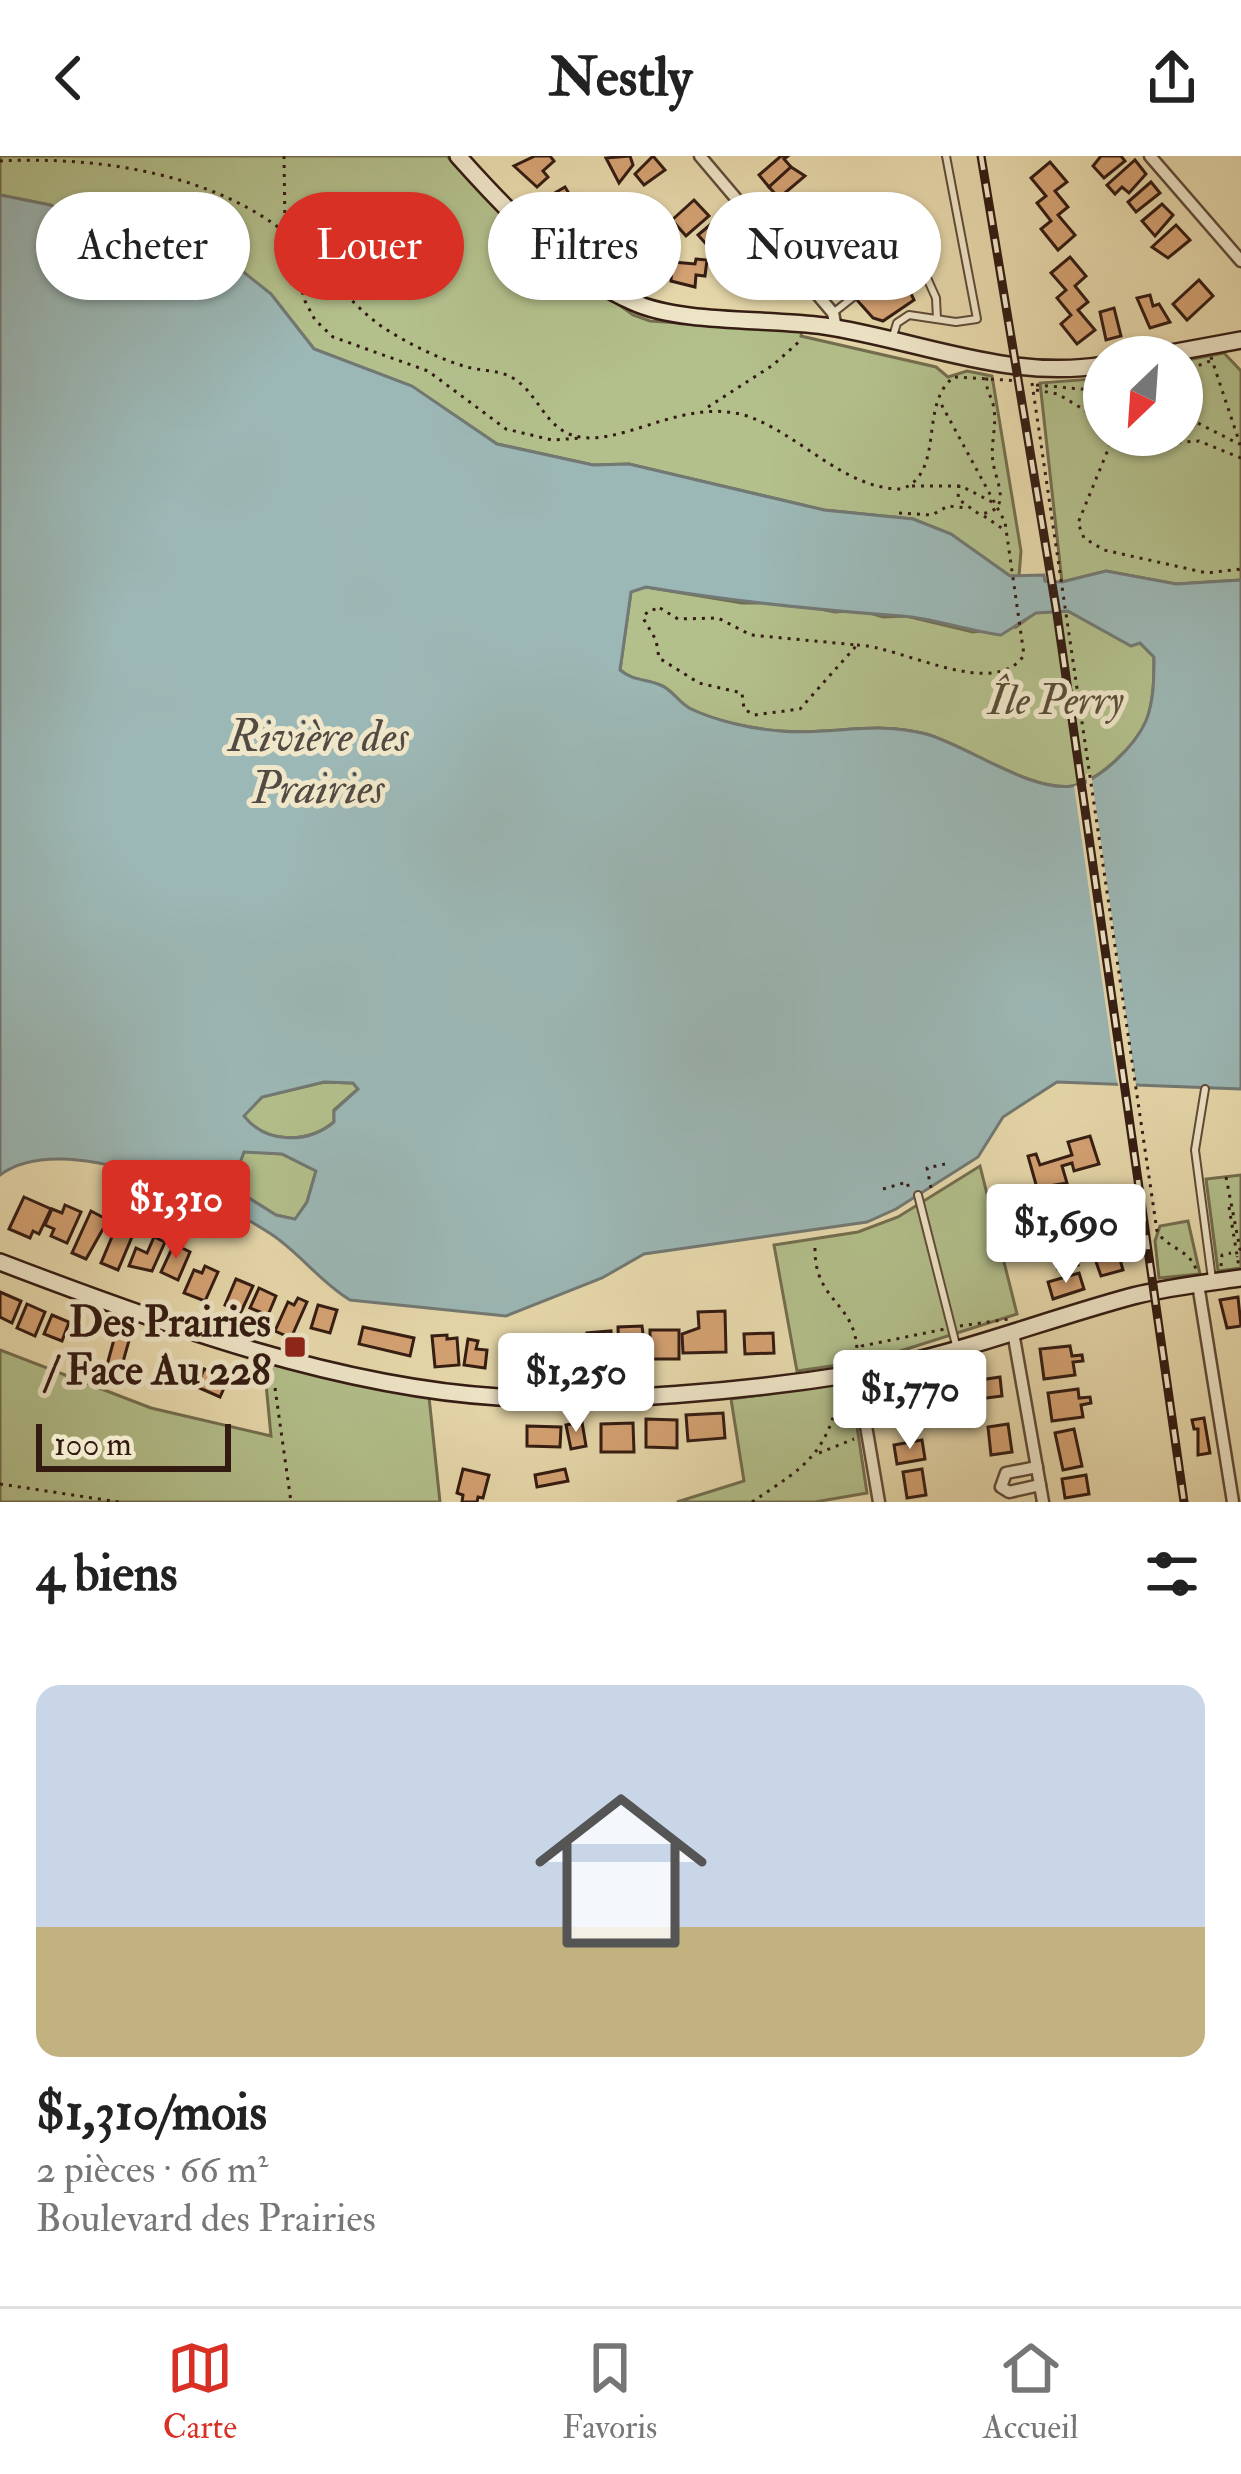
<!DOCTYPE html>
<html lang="fr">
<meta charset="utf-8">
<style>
body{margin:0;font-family:"IM FELL Double Pica",serif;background:#f2f2f2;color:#222;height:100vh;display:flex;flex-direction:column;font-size:45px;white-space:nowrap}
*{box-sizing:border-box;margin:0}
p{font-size:39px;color:#767676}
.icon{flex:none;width:66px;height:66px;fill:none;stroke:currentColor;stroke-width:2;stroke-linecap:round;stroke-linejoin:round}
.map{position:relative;height:1346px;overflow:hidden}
.drawer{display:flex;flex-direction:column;background:#fff;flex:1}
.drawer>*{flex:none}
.banner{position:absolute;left:36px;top:36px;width:1170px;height:108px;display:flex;gap:24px}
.needle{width:78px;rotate:205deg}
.tools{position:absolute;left:1083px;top:180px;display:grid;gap:24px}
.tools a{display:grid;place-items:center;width:120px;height:120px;border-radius:50%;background:#fff;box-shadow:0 3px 9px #0004;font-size:60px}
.scale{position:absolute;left:36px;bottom:30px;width:195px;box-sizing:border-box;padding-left:12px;border:6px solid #331b12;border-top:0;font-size:33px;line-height:42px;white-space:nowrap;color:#331b12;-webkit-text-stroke:9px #f0e7ca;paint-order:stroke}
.price{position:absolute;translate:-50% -102px;padding:0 27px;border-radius:12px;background:#fff;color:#222;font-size:39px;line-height:78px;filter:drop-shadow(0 3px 6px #0008)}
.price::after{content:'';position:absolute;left:50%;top:72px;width:36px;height:27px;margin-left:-18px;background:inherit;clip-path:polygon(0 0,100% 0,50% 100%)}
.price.current{background:#d93025;color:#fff}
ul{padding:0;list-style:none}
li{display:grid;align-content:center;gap:24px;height:636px;padding:0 36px}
li span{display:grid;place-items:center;height:372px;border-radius:24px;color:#555}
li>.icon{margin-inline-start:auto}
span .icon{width:216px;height:216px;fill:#fffc;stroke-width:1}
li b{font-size:51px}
h2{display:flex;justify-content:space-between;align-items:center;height:144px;padding:0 36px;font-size:51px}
.tag{padding:0 42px;border-radius:54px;background:#fff;box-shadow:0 3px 9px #0004;font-size:42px;line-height:108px}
.tag.current{background:#d93025;color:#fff}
header{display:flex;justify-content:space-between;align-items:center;height:156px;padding:0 36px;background:#fff;font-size:54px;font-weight:700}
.menu{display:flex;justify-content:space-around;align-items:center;height:168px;border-top:3px solid #e0e0e0;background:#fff;font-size:33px;color:#767676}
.menu a{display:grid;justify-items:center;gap:6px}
.menu .current{color:#d93025}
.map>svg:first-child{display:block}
.green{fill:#b3c08c;stroke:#736e4f;stroke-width:3}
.water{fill:#9cb8b6;stroke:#727974;stroke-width:3;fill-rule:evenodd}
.pier{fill:#e8daad}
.building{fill:#d6a374;stroke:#331b12;stroke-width:3}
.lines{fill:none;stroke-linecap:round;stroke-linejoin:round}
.lane-casing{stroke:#604b39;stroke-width:10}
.street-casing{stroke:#604b39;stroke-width:15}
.secondary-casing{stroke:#331b12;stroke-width:20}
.path{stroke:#331b12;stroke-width:3;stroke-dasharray:3 6;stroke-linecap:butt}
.lane{stroke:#f0e7ca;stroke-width:6}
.street{stroke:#f0e7ca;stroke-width:10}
.secondary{stroke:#f0e7ca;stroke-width:15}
.rail-casing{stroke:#331b12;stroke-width:9}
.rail{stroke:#f0e7ca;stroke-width:4.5;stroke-dasharray:14;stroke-linecap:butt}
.poi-dot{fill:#8f2418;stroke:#f0e7ca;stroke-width:4.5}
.labels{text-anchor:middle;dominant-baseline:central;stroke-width:10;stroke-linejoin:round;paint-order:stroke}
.park-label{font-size:42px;font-style:italic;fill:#594d37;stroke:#f0e7ca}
.poi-label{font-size:42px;font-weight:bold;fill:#331b12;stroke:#f0e7ca;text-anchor:end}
.water-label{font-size:45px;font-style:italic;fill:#524a43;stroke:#f0e7ca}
</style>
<header><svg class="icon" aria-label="back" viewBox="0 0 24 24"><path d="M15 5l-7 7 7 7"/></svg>Nestly<svg class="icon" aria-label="share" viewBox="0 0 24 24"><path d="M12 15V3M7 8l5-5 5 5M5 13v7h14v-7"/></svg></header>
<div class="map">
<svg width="1241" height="1346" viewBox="0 0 1241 1346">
<rect width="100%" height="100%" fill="#e8daad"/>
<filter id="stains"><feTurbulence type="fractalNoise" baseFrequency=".00167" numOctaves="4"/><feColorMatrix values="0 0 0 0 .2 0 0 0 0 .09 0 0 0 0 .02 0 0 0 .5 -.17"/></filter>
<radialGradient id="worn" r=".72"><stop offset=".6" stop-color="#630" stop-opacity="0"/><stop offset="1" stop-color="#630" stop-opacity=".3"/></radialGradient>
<g class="green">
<polygon points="0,0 447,0 522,79 633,159 650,165 802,175 801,180 936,211 948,221 967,215 992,220 1021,395 1019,420 1010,420 951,378 913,363 824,354 629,308 593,309 497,288 411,230 314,193 271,138 235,110 198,92 134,85 50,49 0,39"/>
<polygon points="1224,197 1241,215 1241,424 1176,428 1106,415 1062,426 1040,227 1104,222 1104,279 1182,279 1182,205"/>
<path d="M646,431L742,447H791L835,456L860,454L883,461L906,460L973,476L1016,471L1036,456L1068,455L1130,489L1140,487L1154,501C1154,522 1154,545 1146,565C1136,589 1099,625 1072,630C1031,636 968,590 926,578C875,564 830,580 780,575C752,573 716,565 691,553C680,548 673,535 663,530C648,523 634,526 620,514L631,435Z"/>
<path d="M324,926L353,927L358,933L334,954V966C307,988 266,988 243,960L262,941Z"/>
<polygon points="244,995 282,998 316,1015 307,1046 295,1064 276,1059 231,1031"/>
<polygon points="980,1010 1017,1158 872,1204 797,1215 774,1089 858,1076 898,1061"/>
<polygon points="1241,1019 1241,1112 1218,1115 1206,1023"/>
<polygon points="1188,1065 1200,1118 1159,1122 1155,1085 1160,1070"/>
<polygon points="0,1194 151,1252 271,1280 264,1207 429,1241 440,1346 0,1346"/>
<polygon points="846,1227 851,1231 867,1337 815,1346 677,1346 744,1325 731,1243"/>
</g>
<path class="water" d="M0,39L50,49L134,85L198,92L236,110L271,138L314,193L412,230L497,288L593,309L629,308L824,354L913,363L951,378L1010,420L1044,419L1045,425L1062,426L1106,415L1176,428L1241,424V933L1057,926L1003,961L978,1001L896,1053L867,1066L644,1098L602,1122L506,1160L350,1144C320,1126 300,1097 271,1078C212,1039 62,972 0,1019ZM646,431C731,445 817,454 902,460C933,462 968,475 1001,479L1036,457L1068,455L1131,490L1140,487L1154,501C1154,522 1154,545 1146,565C1135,590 1099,626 1072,630C1030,636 968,590 926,578C875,564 830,580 780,575C752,573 716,565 691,553C680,548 673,535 662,530C647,522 634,526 620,514L631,436ZM324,926L353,927L358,933L334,955V966C308,988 266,988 244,960L262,941ZM244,996L282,998L316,1015L307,1046L295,1063L276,1059L231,1031Z"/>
<polygon class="pier" points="1091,617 1137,936 1133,932 1131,937 1120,936 1116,921 1074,630 1087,628 1086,618"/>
<g class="building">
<polygon points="535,0 550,0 554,5 543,15 548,21 537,31 514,10"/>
<polygon points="630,0 633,9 619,27 606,2"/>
<polygon points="653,0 665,14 644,29 635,18"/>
<polygon points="781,0 788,0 784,3 791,11 769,31 759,19"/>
<polygon points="1101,0 1121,0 1125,5 1104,22 1093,10"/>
<polygon points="1135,4 1146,18 1129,37 1122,31 1115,38 1107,29"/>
<polygon points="1050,6 1067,26 1055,35 1068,51 1058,59 1075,79 1058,94 1041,73 1051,65 1037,47 1046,40 1031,22"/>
<polygon points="791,11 805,20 779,42 769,31"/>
<polygon points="1151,26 1160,37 1136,56 1128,46"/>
<polygon points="565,31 576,49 553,64 541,45"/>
<polygon points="694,44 709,60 686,80 672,64"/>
<polygon points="1162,48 1173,59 1155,80 1142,65"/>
<polygon points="594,49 607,65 585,82 567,64"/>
<polygon points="834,52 839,64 816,91 802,72"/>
<polygon points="717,63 735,83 716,99 698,79"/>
<polygon points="610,68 630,79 611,104 588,84"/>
<polygon points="1176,69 1190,84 1168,102 1152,91"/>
<polygon points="839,80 847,80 856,92 838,111 822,93"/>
<polygon points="639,88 654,96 650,120 630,116 629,106 621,102 627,89 636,93"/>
<polygon points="854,97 869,114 854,129 838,111"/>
<polygon points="1070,101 1086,120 1075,130 1088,146 1078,154 1095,174 1077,188 1061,168 1071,159 1057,142 1066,134 1051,117"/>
<polygon points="696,103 707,104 705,120 696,119 695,131 671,125 672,106 695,108"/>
<polygon points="897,108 914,144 883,165 873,162 856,143"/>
<polygon points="1199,124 1213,140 1187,164 1173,148"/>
<polygon points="1150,139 1153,150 1159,148 1170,166 1150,172 1137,142"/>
<polygon points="1114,152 1121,180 1106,184 1100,156"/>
<polygon points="1090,980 1099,1008 1074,1015 1072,1007 1062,1010 1067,1027 1037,1032 1028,1000 1036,998 1040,1009 1072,999 1068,986"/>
<polygon points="24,1041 51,1053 39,1078 33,1075 30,1082 9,1073"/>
<polygon points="65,1049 81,1056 67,1087 51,1080 54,1073 45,1069 52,1053 62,1057"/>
<polygon points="91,1055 108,1064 86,1103 72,1097"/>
<polygon points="117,1069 134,1076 118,1114 101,1107"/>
<polygon points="154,1081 165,1086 152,1115 129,1110 136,1092 147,1097"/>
<polygon points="1072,1081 1078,1109 1058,1113 1052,1086"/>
<polygon points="174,1088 190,1096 178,1124 161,1116"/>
<polygon points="1117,1093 1123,1114 1101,1120 1094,1100"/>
<polygon points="205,1110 218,1116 205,1145 184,1137 194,1114 202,1117"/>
<polygon points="1079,1117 1084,1133 1053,1143 1048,1126"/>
<polygon points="236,1123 253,1130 241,1156 225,1149"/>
<polygon points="259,1132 276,1140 268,1159 250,1152"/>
<polygon points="0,1136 21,1145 12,1167 0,1161"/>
<polygon points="1238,1141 1241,1170 1227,1172 1220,1144"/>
<polygon points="298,1142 307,1146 291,1182 275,1175 288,1146 294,1149"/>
<polygon points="27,1148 45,1156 35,1180 17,1172"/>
<polygon points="318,1149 337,1154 330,1177 311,1172"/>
<polygon points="725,1155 726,1196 683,1197 682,1178 699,1172 698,1156"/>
<polygon points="52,1159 69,1166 62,1185 44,1178"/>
<polygon points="642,1170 647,1208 619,1209 618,1171"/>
<polygon points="363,1171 414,1182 410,1200 359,1188"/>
<rect x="650" y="1174" width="29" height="29"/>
<polygon points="611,1175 612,1209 588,1210 587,1177"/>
<polygon points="116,1176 130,1181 121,1213 107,1209"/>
<polygon points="773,1177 774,1197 745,1198 744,1178"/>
<polygon points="447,1179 447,1183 457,1182 459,1209 435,1211 432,1180"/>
<polygon points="468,1183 478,1185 476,1193 487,1194 485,1212 464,1209"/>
<polygon points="579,1183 580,1223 562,1223 561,1184"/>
<polygon points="1070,1190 1072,1200 1082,1199 1083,1205 1073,1206 1075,1219 1044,1223 1040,1193"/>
<polygon points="523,1204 555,1208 553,1227 521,1221"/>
<polygon points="204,1213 228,1223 220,1241 197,1231"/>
<polygon points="1000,1221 1002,1240 955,1246 952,1228"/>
<polygon points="935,1231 938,1252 887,1258 884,1238"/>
<polygon points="1078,1233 1079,1242 1090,1241 1091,1247 1081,1249 1083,1261 1052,1265 1048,1237"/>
<polygon points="723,1257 725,1282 688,1285 686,1259"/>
<polygon points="1204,1262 1210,1297 1198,1299 1198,1273 1194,1273 1192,1264"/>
<polygon points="646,1263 677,1264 677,1292 646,1291"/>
<polygon points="582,1266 586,1290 571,1293 566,1269"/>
<polygon points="633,1267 634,1296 601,1296 601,1268"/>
<polygon points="1008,1268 1012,1296 991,1299 988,1271"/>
<polygon points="527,1270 561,1271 560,1291 527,1290"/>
<polygon points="1074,1273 1082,1310 1063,1314 1055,1277"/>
<polygon points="922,1284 925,1303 897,1308 894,1289"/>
<polygon points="463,1313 489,1319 483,1342 478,1341 477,1346 462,1346 463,1339 457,1337"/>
<polygon points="565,1313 568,1325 537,1331 535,1319"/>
<polygon points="922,1313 926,1339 907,1342 903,1316"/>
<polygon points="1086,1319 1089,1338 1065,1342 1062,1323"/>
</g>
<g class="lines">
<g class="lane-casing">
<g id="lane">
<polyline points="833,157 914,93 936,142 937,163"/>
<polyline points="893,180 897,167 909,159 956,166 977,163 946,0"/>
<polyline points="1205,933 1195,994 1212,1123"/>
<polyline points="918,1039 956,1189"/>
</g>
</g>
<g class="street-casing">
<g id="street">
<polyline points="700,0 833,157 836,172"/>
<polyline points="1150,0 1241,105"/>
<polyline points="1198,1128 1233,1346"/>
<polyline points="1013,1176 1043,1346"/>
<polyline points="857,1217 879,1346"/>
<polyline points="1037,1311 1006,1317 1001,1331 1009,1336 1040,1329"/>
</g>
</g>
<g class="secondary-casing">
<g id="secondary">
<path d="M458,0C507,55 565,116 633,146C681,168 769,162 824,170C917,184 1008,225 1104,209"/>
<polyline points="1149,201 1241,184"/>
<path d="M0,1106C154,1165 333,1231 499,1241C606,1248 747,1235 853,1218C948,1202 1040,1165 1133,1140C1169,1131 1205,1127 1241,1122"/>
</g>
</g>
<g class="path">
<polyline points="284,0 285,73"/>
<path d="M0,5C96,0 217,17 293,83C325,111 349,148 384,172C409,188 439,203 467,211C481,215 498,214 511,221C536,234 543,267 569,278C616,297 681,239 747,260C800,278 845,334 902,333C946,316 918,248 954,221"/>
<polyline points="287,84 305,145 315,164 333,181 428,215 506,273 552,284 582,282"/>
<polyline points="1211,201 1241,291"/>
<polyline points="1182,216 1210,205"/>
<polyline points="955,221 1022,225"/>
<path d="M1032,227L1157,1075C1167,1093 1188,1092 1196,1113"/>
<polyline points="1036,229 1104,235"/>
<polyline points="1036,234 1058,238 1104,266"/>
<polyline points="708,251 773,209 802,183"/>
<polyline points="1182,259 1239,288"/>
<polyline points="1114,279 1078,367 1084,382 1104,394 1207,417 1241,413"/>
<polyline points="1126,279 1152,288 1199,285 1241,302"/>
<path d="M959,329L958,343L979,358C1014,355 996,327 993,306C990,287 998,268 993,248C990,237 985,233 987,221"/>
<polyline points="912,330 961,330 994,347"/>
<polyline points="899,357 932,359 948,350 966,352"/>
<polyline points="984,360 1006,375"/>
<polygon points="660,452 678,463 718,462 751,479 857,489 800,553 754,559 744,553 742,537 699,527 659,502 656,484 643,462 648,455"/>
<path d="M857,489C901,490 994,545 1024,499L1005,366L939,244"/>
<polyline points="1226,1021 1240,1093 1237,1101"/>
<polyline points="931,1032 927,1012 945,1008"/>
<polyline points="883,1033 907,1026 910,1036"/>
<polyline points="1229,1051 1239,1111"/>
<path d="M815,1092C814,1149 860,1145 857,1204"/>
<polyline points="1221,1110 1222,1099 1231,1097"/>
<polyline points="960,1170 1009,1163"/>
<polyline points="852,1206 862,1190 945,1173"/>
<polyline points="275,1232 291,1346"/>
<polyline points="819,1297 854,1283"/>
<polyline points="0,1328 119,1346"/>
<path d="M752,1346C807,1309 827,1299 841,1231"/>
</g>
<use href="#lane" class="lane"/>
<use href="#street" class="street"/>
<use href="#secondary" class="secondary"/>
<g class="rail-casing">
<polyline id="rail" points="981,0 1057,458 1184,1346"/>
</g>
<use href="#rail" class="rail"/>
</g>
<rect class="poi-dot" x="283" y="1179" width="24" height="24" rx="6"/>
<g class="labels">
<g class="park-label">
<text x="1056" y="545">Île Perry</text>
</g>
<g class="poi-label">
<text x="271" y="1167">Des Prairies<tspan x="271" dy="48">/ Face Au 228</tspan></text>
</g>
<g class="water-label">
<text x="318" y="581">Rivière des<tspan x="318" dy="52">Prairies</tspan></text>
</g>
</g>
<rect width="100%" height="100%" filter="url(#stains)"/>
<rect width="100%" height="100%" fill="url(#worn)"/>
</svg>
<div class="tools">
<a><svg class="needle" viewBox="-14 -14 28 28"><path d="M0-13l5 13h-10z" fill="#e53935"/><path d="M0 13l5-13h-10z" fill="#767676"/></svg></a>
</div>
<div class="scale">100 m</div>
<b class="price current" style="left:176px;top:1106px">$1,310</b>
<b class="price" style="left:1066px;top:1130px">$1,690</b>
<b class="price" style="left:576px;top:1279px">$1,250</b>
<b class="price" style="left:910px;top:1296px">$1,770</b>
<div class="banner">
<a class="tag">Acheter</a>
<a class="tag current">Louer</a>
<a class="tag">Filtres</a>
<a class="tag">Nouveau</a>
</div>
</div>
<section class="drawer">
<h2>4 biens<svg class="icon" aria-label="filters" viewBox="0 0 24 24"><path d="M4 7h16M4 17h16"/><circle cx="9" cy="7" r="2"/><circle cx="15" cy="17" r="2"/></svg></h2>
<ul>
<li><span style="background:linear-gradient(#c9d6e8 65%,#c2b280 0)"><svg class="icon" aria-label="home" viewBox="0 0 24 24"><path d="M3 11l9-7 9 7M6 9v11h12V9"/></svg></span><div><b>$1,310/mois</b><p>2 pièces · 66 m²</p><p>Boulevard des Prairies</p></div></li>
</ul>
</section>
<nav class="menu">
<a class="current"><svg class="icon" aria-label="map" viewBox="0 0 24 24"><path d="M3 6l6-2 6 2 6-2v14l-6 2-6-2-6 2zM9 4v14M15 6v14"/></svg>Carte</a>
<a><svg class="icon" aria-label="saved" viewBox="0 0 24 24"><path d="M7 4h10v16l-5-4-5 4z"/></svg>Favoris</a>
<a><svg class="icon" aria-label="home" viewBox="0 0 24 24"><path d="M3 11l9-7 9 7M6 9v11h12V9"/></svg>Accueil</a>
</nav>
